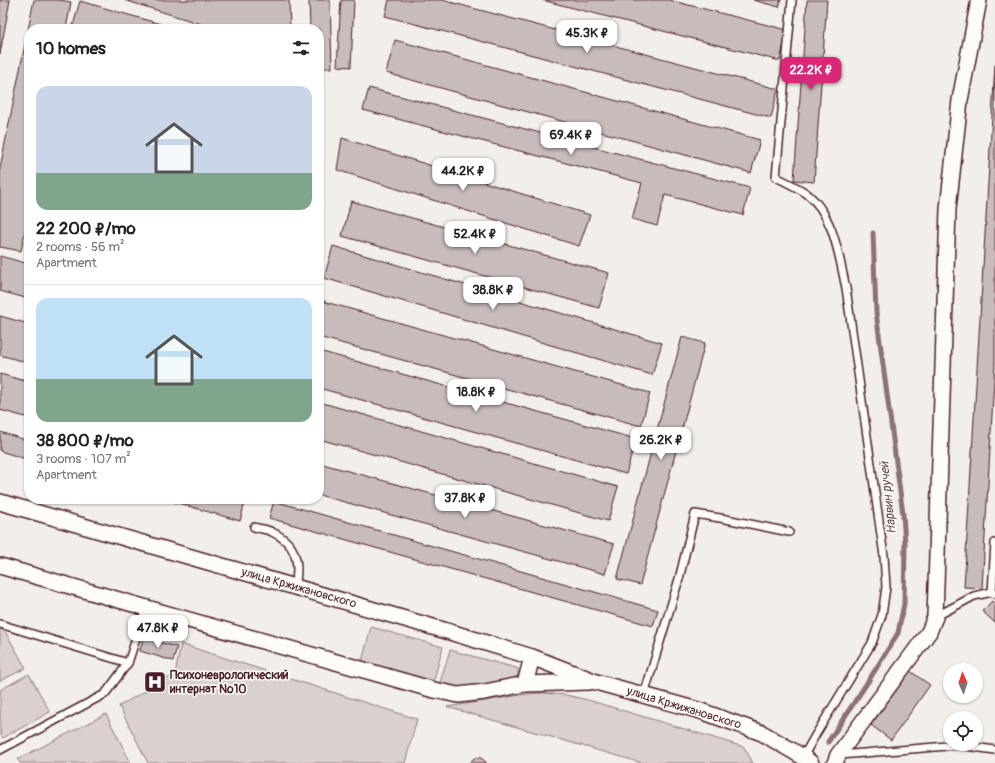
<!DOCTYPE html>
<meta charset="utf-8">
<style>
body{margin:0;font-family:Pangolin,sans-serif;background:#f2f2f2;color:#222;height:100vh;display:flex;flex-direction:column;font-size:15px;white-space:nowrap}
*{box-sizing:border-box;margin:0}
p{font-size:13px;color:#767676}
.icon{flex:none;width:22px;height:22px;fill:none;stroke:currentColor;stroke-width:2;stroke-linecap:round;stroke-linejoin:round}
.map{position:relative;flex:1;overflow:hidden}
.drawer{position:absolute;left:24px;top:24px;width:300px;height:480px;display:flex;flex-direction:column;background:#fff;border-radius:16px;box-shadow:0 1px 3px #0004}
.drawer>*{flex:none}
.needle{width:26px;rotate:357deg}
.tools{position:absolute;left:943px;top:663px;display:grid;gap:8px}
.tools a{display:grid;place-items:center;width:40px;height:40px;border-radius:50%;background:#fff;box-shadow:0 1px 3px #0004;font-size:20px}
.price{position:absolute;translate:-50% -34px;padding:0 9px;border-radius:8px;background:#fff;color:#222;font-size:13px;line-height:26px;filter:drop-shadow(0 1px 2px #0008)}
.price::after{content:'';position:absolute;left:50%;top:24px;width:12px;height:9px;margin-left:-6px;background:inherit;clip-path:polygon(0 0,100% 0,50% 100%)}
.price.current{background:#db2777;color:#fff}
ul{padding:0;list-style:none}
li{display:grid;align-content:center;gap:8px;height:212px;padding:0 12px}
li+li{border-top:1px solid #e0e0e0}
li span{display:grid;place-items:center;height:124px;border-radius:12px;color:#555}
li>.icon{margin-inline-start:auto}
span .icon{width:72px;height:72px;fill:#fffc;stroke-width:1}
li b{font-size:17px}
h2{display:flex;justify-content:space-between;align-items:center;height:48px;padding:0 12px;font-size:17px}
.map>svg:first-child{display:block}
.green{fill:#d9d0cf;stroke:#92787d}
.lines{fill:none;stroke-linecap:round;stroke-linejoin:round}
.stream{stroke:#8b6f75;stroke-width:5}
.building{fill:#c8bbbb;stroke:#4a1f2b}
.lane-casing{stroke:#4a1f2b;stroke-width:10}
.street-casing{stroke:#4a1f2b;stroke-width:18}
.lane{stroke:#fdfcf7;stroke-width:7}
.street{stroke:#fdfcf7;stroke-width:15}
.labels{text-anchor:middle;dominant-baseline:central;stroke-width:3;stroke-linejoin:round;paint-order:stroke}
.street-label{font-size:12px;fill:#4a1f2b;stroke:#fdfcf7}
.poi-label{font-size:12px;font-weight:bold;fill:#4a1f2b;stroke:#fdfcf7;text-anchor:start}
.water-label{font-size:13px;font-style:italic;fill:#704e56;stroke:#fdfcf7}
</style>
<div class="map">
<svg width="995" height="763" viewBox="0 0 995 763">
<rect width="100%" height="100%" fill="#f2efeb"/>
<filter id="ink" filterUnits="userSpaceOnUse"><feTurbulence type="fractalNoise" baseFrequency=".025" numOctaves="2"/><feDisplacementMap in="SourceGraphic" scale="8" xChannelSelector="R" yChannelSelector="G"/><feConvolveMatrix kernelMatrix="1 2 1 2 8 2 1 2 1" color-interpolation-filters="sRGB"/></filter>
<g filter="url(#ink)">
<g class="green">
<polygon points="371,627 443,647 433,683 362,661"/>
<polygon points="0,628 6,633 26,668 0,681"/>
<polygon points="181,644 417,719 405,763 148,763 119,706 175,674"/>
<polygon points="450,650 516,668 518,669 518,674 516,678 493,685 467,687 452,688 439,685"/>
<polygon points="29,674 50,712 3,738 0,733 0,690"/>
<polygon points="544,693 566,695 588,700 744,747 753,763 642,763 447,707 527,694"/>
<polygon points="106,714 131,763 20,763 18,759"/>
</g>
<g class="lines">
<polyline class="stream" points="828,742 869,680 898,633 904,604 905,544 903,514 876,312 873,233"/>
</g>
<g class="building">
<polygon points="0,0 10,0 0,54"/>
<polygon points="34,0 59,0 71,2 66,29 29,29 29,211 21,251 0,247 0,168"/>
<polygon points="124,0 289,0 290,28 285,29 217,29"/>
<polygon points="309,0 330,0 332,68 319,68 319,29 310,29"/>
<polygon points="341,0 354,0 351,67 337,66"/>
<polygon points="389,0 442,0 778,89 771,118 385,16"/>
<polygon points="542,0 669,0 787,30 780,61"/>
<polygon points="753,0 781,0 779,7"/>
<polygon points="807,0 827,0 814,182 794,180"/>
<polygon points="80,1 178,29 72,29"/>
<polygon points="395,40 760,140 751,173 386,73"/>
<polygon points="995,65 995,363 982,588 964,587"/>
<polygon points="369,88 750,188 743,215 665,195 657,226 632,219 642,183 363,110"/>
<polygon points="342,138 590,215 579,246 337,170"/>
<polygon points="351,201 609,273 599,308 342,236"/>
<polygon points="333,246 662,343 652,375 324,278"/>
<polygon points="0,256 29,264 29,299 0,291"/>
<polygon points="322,301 650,393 641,426 319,337 319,312"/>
<polygon points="0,316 29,324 29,363 0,355"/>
<polygon points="682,337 705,343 640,585 617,579"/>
<polygon points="319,351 636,439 626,474 319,388"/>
<polygon points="0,374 29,382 29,418 0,410"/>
<polygon points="319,402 618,487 608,521 319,439"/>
<polygon points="0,432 29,441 29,460 0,451"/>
<polygon points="319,463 614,544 605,574 319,495"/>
<polygon points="164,499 234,499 245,502 240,521"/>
<polygon points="274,501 658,610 653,626 269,518"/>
<polygon points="992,601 995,604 995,623 982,611"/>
<polygon points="144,635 155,638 155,641 177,647 173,661 140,651"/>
<polygon points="910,671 930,685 891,740 871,725"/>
<polygon points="474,758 481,758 486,762 486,763 470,763"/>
</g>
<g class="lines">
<g class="lane-casing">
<g id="lane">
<path d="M792,0L776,177C786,182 797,187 806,193C834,214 839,257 846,288L884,556L886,587L882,615L872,643L816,734L803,757"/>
<path d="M254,527C260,529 267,529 272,532C297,543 300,563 295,587"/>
<polyline points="995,543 992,592 995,594"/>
<polyline points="935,617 974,596 992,592"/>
<polyline points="0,624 128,663"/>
<polyline points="644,695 679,579 695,514 726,519 789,532"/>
<polyline points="0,750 105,694 128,663 146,608"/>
<polyline points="840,755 959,745 995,750"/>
</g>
</g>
<g class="street-casing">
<g id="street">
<polyline points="0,502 243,572 450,632 532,657 596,682 701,711 762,733 803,757 811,763"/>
<polyline points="0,566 434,690 458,695 485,692 525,684 589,682"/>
<polyline points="525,684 532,657"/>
<polyline points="835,763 838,755 929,632 935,617 948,209 960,100 979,0"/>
</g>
</g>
<use href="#lane" class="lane"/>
<use href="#street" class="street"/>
</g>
</g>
<defs>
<g id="hospital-square" transform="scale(1.15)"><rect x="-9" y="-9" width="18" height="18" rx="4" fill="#4a1f2b" stroke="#fdfcf7"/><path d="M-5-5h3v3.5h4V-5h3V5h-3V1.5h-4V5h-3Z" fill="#fff"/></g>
</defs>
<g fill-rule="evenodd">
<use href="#hospital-square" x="155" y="682"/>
</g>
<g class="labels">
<g class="street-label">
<text transform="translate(299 588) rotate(16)">улица Кржижановского</text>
<text transform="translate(684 708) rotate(17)">улица Кржижановского</text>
</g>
<g class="poi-label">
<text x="170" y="675">Психоневрологический<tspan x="170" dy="14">интернат №10</tspan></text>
</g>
<g class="water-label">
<text transform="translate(888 498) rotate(-96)">Нарвин ручей</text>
</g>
</g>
</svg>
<div class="tools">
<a><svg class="needle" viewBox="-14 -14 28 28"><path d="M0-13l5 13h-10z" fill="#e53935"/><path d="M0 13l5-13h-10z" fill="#767676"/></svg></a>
<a><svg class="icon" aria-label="locate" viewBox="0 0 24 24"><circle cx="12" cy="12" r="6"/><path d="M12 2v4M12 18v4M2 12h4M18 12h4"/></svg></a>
</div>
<b class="price" style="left:587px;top:54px">45.3K ₽</b>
<b class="price current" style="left:811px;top:91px">22.2K ₽</b>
<b class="price" style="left:571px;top:156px">69.4K ₽</b>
<b class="price" style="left:463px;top:192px">44.2K ₽</b>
<b class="price" style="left:475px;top:255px">52.4K ₽</b>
<b class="price" style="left:493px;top:311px">38.8K ₽</b>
<b class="price" style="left:476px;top:413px">18.8K ₽</b>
<b class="price" style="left:661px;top:461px">26.2K ₽</b>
<b class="price" style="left:465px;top:519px">37.8K ₽</b>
<b class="price" style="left:158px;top:649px">47.8K ₽</b>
<section class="drawer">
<h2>10 homes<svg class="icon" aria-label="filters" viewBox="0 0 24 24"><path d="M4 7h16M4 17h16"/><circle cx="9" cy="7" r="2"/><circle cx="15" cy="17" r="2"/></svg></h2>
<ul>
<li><span style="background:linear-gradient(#c9d6e8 70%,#7fa58c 0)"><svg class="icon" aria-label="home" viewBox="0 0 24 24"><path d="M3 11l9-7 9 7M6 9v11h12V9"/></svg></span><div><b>22 200 ₽/mo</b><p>2 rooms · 56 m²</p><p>Apartment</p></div></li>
<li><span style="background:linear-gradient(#bfe0f5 65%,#7fa58c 0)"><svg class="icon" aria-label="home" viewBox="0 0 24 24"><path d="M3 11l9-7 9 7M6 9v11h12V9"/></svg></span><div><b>38 800 ₽/mo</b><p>3 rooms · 107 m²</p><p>Apartment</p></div></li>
</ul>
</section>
</div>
